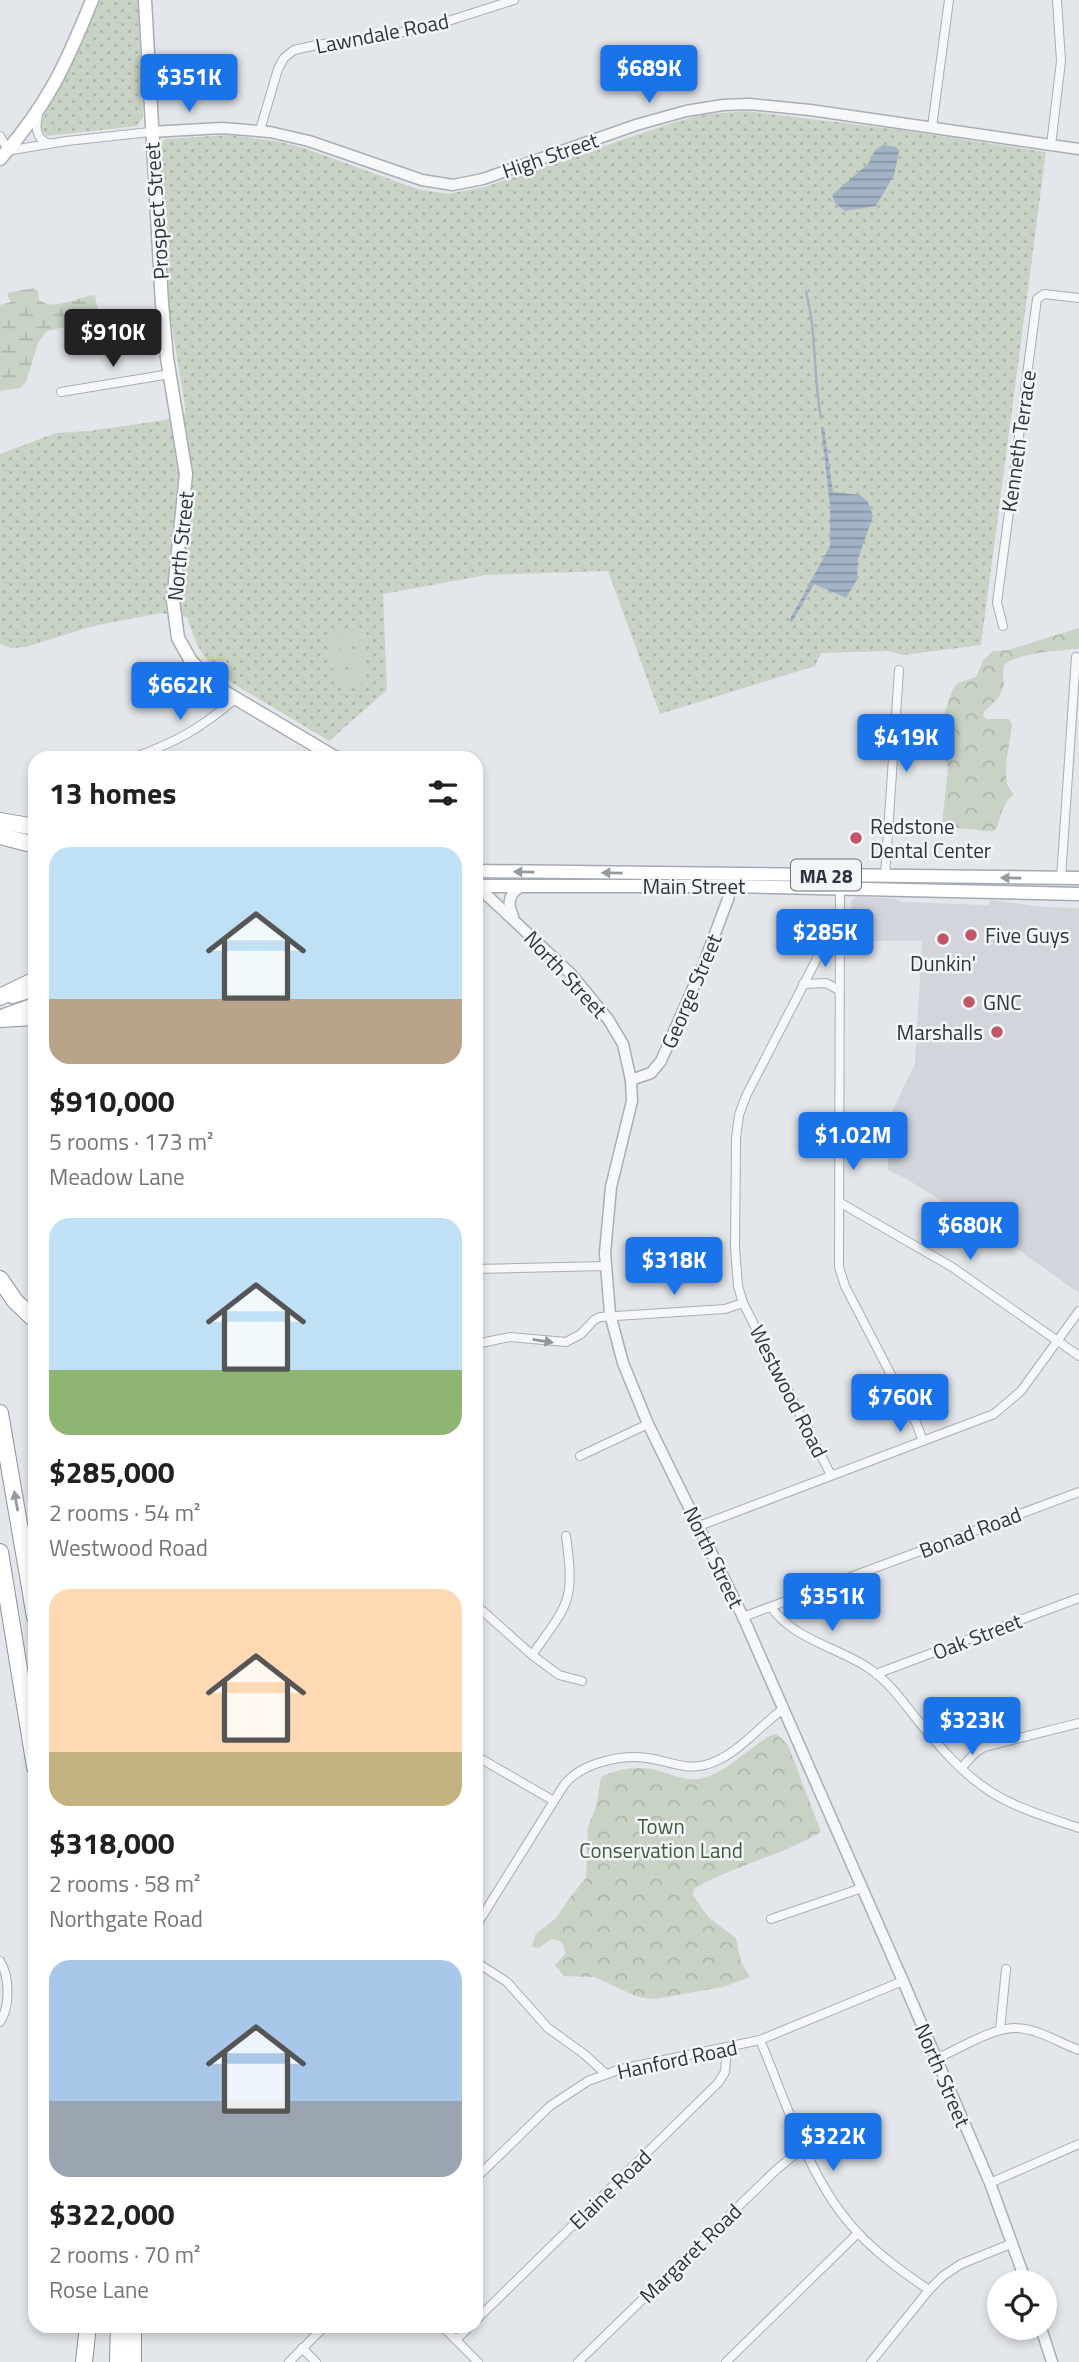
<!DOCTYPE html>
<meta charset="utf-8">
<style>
body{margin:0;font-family:"Titillium Web",sans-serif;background:#f2f2f2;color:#202124;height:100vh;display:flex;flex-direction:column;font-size:26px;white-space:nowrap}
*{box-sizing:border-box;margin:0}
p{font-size:23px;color:#757577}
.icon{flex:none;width:38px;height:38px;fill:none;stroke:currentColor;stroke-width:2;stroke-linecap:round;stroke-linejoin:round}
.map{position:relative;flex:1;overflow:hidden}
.panel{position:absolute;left:28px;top:751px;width:455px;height:1582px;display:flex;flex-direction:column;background:#fff;border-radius:21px;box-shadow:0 4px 10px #0003}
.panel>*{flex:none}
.tools{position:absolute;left:987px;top:2270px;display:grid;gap:14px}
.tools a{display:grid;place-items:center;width:70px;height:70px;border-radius:50%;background:#fff;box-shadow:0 4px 10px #0003;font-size:35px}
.price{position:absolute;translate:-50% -60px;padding:0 16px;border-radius:7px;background:#1a73e8;color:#fff;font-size:23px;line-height:46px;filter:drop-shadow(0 2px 4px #0008)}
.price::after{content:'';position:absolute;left:50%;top:42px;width:21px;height:16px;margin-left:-10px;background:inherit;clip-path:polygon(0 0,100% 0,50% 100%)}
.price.active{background:#222;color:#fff}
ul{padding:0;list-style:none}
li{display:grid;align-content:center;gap:14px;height:371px;padding:0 21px}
li span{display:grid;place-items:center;height:217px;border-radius:21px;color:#555}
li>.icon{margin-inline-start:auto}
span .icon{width:126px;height:126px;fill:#fffc;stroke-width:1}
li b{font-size:30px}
h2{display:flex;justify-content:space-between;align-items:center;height:84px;padding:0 21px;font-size:30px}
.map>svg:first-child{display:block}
.built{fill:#d2d5db}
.grass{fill:url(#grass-dots)}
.forest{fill:url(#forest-crowns)}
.wetland{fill:url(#wetland-marsh)}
.garden{fill:#c9d3c5}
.water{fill:url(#water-rules)}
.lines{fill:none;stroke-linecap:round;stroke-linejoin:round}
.stream{stroke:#a2b3c6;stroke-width:2.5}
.minor-casing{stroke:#a9adb4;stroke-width:10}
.tertiary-casing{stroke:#a9adb4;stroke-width:13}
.secondary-casing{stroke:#a9adb4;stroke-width:15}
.primary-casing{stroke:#a4aab4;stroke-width:15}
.motorway-casing{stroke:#8c939f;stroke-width:18}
.minor{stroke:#f6f7f8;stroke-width:8}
.tertiary{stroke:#f6f7f8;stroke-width:10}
.secondary{stroke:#fff;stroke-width:12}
.primary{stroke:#fff;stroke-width:12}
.motorway{stroke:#fff;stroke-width:16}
.oneway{fill:#969aa0}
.oneway2{fill:#92969c}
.poi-dot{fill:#c15666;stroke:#f3f5f7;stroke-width:2.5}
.labels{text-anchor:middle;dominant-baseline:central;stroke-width:5;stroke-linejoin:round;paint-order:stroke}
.shield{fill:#f3f5f7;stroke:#686e77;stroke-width:2}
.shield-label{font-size:19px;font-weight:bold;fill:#2d3440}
.street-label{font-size:21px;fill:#2d3440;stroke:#f3f5f7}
.poi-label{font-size:21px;fill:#2d3440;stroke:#f3f5f7;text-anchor:start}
.park-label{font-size:21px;fill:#415b3c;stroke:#f3f5f7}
</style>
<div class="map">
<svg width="1079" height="2362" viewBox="0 0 1079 2362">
<defs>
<pattern id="grass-dots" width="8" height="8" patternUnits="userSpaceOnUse" patternTransform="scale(1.75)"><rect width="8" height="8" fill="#c9d3c5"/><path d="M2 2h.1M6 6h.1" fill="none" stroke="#adb6aa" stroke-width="1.8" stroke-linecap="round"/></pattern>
<pattern id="forest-crowns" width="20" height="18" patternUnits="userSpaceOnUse" patternTransform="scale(1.75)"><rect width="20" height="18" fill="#c9d3c5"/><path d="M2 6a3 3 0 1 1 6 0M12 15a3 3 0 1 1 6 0" fill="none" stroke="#adb6aa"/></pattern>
<pattern id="wetland-marsh" width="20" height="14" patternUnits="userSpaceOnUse" patternTransform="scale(1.75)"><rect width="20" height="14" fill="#c9d3c5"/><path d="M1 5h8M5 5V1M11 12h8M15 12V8" fill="none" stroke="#adb6aa"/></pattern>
<pattern id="water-rules" width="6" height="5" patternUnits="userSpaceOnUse" patternTransform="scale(1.75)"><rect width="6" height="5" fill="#a2b3c6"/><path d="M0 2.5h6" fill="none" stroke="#8492a2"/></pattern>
</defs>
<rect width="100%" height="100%" fill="#e3e6ea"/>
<polygon class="built" points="855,897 893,898 900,902 989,905 990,900 1045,907 1079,908 1079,1293 996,1234 908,1180 888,1170 887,1122 915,1064 922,941 852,941 851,901"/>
<g class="grass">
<polygon points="97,0 138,0 143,117 137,126 47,136 41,129 40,124 71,64"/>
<polygon points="746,111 901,130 1046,152 981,645 903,655 888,651 821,653 815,666 660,714 608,571 486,575 383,594 387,690 329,741 234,684 211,666 197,645 187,617 161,613 93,626 26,647 11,648 0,644 0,454 56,433 89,431 165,420 186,412 170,315 159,152 161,142 165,139 228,135 276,141 304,148 417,189 448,194 484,187 672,123 702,115"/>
</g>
<g class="forest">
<path d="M1079,628V649C1059,650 1021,653 1005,664C1002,672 1003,675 1004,682C1004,694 992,705 984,712L983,716L987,719H1009L1012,724C1011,737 1002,776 1008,786C1009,789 1012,791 1014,794L1008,800L1002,811L997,828L993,831H988L948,827L942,824L948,768L943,751L945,712L953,689L958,683L976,677L984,659L993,651L1008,650Z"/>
<path d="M777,1734L788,1745L821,1832C781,1856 734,1865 694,1889L693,1895L708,1917L736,1938L741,1962L750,1977L723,1987L654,1999L638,1997L594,1977L564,1976L555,1965L565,1954C565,1945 562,1940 552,1939L539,1948L532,1947L535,1935L557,1917L570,1897L586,1878L588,1827L596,1807L601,1777C618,1768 642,1765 660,1771C674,1776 688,1782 703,1778C730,1772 761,1735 777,1734Z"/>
</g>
<path class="wetland" d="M34,288L38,291L39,300C55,312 78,296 95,295L99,317L95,320L47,331L38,343L26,382L20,388L0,391V305L11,302L7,293Z"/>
<g class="garden">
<polygon points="359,629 362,645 329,650 327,635"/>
<polygon points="362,648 365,663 332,669 330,653"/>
<polygon points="365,667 367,682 335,688 332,672"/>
</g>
<g class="water">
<polygon points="883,145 896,147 899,151 894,175 876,206 845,211 835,203 832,195 868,164 875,150"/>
<polygon points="821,427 824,427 833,492 860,495 868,502 873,516 858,559 857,580 846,598 814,584 792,622 789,621 830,546 830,506"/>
</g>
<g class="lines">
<path class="stream" d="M806,292C817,334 813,375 821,418"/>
<g class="minor-casing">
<g id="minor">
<path d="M38,116C35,126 36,139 48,143"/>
<polyline points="932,127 949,0"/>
<polyline points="260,130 278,69 284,58 294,50 317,45 423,29 514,0"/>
<polyline points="0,136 8,150"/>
<polyline points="1051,145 1061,61 1057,0"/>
<polyline points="6,151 67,141 150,132"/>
<polyline points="61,392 170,374"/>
<polyline points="1003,626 997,603 1037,299 1044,294 1079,298"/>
<path d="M133,758C176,742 200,729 235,699"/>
<polyline points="885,876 899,670"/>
<polyline points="1061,878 1076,657"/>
<polyline points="840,888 839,1267 845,1286 917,1425 923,1441"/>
<polyline points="803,984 826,983 839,990"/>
<polyline points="839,1202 952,1267 1079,1356"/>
<polyline points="476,1269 605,1266"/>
<polyline points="476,1344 510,1337 566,1342 581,1334 594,1320 600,1317 725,1309 743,1303"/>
<polyline points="580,1456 648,1424"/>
<polyline points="831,1475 743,1303 738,1286 735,1248 736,1138 739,1115 746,1096 840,914"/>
<polyline points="699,1526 994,1414 1021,1391 1079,1311"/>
<path d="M476,1605L532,1655C569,1603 575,1602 566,1536"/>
<path d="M771,1607C794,1640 838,1647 870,1669C892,1684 907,1708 924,1728C941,1748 960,1770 981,1785C1008,1806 1047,1817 1079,1828"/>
<polyline points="743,1617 1079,1492"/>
<polyline points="532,1655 559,1675 582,1681"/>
<polyline points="876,1674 1079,1598"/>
<polyline points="476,1756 554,1801"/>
<polyline points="962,1767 976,1752 984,1747 1079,1723"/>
<polyline points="771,1919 862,1888"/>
<path d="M476,1926L564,1785C582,1762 625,1753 653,1759C670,1762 687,1770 705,1765C736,1757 758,1727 783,1709"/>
<path d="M0,1961C10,1977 10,2007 0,2022"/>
<polyline points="476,1962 507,1982 548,2028 584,2054 606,2074"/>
<polyline points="1000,2030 1006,1969"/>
<path d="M760,2040C786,2101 807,2174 850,2224C872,2250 901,2271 929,2290"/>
<path d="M936,2059C957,2050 995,2026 1017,2028C1038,2029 1060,2043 1079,2050"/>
<polyline points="476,2178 550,2106 588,2081 621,2069 760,2040 903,1981"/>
<polyline points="990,2183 1079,2144"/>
<polyline points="476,2320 718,2083 725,2072 727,2048"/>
<polyline points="442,2326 478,2362"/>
<polyline points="456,2340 470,2326"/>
<polyline points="302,2348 316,2362"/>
<polyline points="289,2362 325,2326"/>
<polyline points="578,2362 776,2170 805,2146"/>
<polyline points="726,2362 858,2233"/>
<polyline points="871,2362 929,2290 943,2276 961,2264 1013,2243"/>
</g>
</g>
<g class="tertiary-casing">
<g id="tertiary">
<polyline points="150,132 222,128 270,132 309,141 422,180 453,185 483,179 636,125 686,111 723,105 749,104 810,110 1079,149"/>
<polyline points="477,886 571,974 608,1019 623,1044 631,1080 632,1101 611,1187 605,1253 610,1314 623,1363 648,1424 743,1617 903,1981 990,2183 1026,2282"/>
<path d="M513,916C506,903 510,889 525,886"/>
<polyline points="631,1080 651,1073 661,1061 704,963 728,899 731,886"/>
<polyline points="1041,2328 1052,2362"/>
</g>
</g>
<g class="secondary-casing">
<g id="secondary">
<polyline points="145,0 162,304 167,358 186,474 173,601 178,638 191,661 215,686 336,758"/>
<path d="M0,159C47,106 66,65 92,0"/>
</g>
</g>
<g class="primary-casing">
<g id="primary">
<polyline points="476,871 1079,878"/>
<polyline points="476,886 731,886 1079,894"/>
<polyline points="12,997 35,990"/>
<polyline points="4,1015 35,1004"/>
</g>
</g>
<g class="motorway-casing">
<g id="motorway">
<polyline points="0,821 35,827"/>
<polyline points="0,836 35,845"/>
<polyline points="0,997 35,980"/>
<polyline points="0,1019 35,1017"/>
<polyline points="0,1279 15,1301 35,1320"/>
<polyline points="0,1413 35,1617"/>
<polyline points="0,1552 35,1767"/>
<polyline points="84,2362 88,2326"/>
<polyline points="118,2362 119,2326"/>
<polyline points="133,2362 133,2326"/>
</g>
</g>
<use href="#minor" class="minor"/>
<use href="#tertiary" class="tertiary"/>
<use href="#secondary" class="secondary"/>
<use href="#primary" class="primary"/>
<use href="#motorway" class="motorway"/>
</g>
<defs><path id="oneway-solid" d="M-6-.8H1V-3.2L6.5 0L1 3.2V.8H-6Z" transform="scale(1.75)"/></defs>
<g class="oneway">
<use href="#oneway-solid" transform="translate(524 872) rotate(-179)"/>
<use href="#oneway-solid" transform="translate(612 873) rotate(-179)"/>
<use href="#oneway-solid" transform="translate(1011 878) rotate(-179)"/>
<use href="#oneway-solid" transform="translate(16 1501) rotate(-100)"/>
</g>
<use class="oneway2" href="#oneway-solid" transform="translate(543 1341) rotate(9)"/>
<g class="poi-dot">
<circle cx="856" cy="838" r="7"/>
<circle cx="971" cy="935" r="7"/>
<circle cx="943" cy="939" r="7"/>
<circle cx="969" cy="1002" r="7"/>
<circle cx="997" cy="1032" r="7"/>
</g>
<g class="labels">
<rect class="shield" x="791" y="859.5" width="70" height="31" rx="5"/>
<g class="shield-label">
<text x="826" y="875">MA 28</text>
</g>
<g class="street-label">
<text transform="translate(382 33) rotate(-11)">Lawndale Road</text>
<text transform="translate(550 155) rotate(-19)">High Street</text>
<text transform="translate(156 211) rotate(-94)">Prospect Street</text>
<text transform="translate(1018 441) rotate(-82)">Kenneth Terrace</text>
<text transform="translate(180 546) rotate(-84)">North Street</text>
<text x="694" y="886">Main Street</text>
<text transform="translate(566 974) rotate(47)">North Street</text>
<text transform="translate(691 991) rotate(-67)">George Street</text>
<text transform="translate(789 1391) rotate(63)">Westwood Road</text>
<text transform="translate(970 1532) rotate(-21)">Bonad Road</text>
<text transform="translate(714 1557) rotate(64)">North Street</text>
<text transform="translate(977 1636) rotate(-21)">Oak Street</text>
<text transform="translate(677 2059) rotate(-12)">Hanford Road</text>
<text transform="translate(943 2075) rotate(67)">North Street</text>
<text transform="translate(610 2189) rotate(-44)">Elaine Road</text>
<text transform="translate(690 2253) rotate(-44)">Margaret Road</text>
</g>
<g class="poi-label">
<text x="870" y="826">Redstone<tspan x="870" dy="24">Dental Center</tspan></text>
<text x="985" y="935">Five Guys</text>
<text x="943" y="963" text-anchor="middle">Dunkin'</text>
<text x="983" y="1002">GNC</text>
<text x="983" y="1032" text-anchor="end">Marshalls</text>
</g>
<g class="park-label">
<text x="661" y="1826">Town<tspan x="661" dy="24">Conservation Land</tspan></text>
</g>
</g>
</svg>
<div class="tools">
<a><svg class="icon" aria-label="locate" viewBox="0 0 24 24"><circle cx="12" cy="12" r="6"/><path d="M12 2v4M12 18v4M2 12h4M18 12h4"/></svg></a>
</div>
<b class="price" style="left:649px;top:105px">$689K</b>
<b class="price" style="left:189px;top:114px">$351K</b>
<b class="price active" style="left:113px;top:369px">$910K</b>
<b class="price" style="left:180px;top:722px">$662K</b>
<b class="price" style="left:906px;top:774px">$419K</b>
<b class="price" style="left:825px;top:969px">$285K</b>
<b class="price" style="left:853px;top:1172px">$1.02M</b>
<b class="price" style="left:970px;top:1262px">$680K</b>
<b class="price" style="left:674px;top:1297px">$318K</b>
<b class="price" style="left:900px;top:1434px">$760K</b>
<b class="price" style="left:832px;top:1633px">$351K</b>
<b class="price" style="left:972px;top:1757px">$323K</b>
<b class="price" style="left:833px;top:2173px">$322K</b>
<section class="panel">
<h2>13 homes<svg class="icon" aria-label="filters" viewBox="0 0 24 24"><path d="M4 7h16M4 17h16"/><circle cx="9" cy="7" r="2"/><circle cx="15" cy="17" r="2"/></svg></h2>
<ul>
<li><span style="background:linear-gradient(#bfe0f5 70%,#b9a48a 0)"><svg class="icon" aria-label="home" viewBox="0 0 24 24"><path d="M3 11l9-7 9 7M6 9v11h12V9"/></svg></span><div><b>$910,000</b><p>5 rooms · 173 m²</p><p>Meadow Lane</p></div></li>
<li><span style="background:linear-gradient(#bfe0f5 70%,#8fb573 0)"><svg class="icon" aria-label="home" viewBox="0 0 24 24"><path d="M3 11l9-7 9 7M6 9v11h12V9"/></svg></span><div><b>$285,000</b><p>2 rooms · 54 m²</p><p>Westwood Road</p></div></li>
<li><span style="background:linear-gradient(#ffd9b3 75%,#c2b280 0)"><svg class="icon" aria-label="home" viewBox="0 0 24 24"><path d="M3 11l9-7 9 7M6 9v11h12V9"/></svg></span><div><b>$318,000</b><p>2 rooms · 58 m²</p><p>Northgate Road</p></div></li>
<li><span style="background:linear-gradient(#a9c7e8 65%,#9aa5b1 0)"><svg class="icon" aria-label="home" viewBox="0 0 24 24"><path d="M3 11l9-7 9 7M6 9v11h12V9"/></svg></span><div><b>$322,000</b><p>2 rooms · 70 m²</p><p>Rose Lane</p></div></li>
</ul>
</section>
</div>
